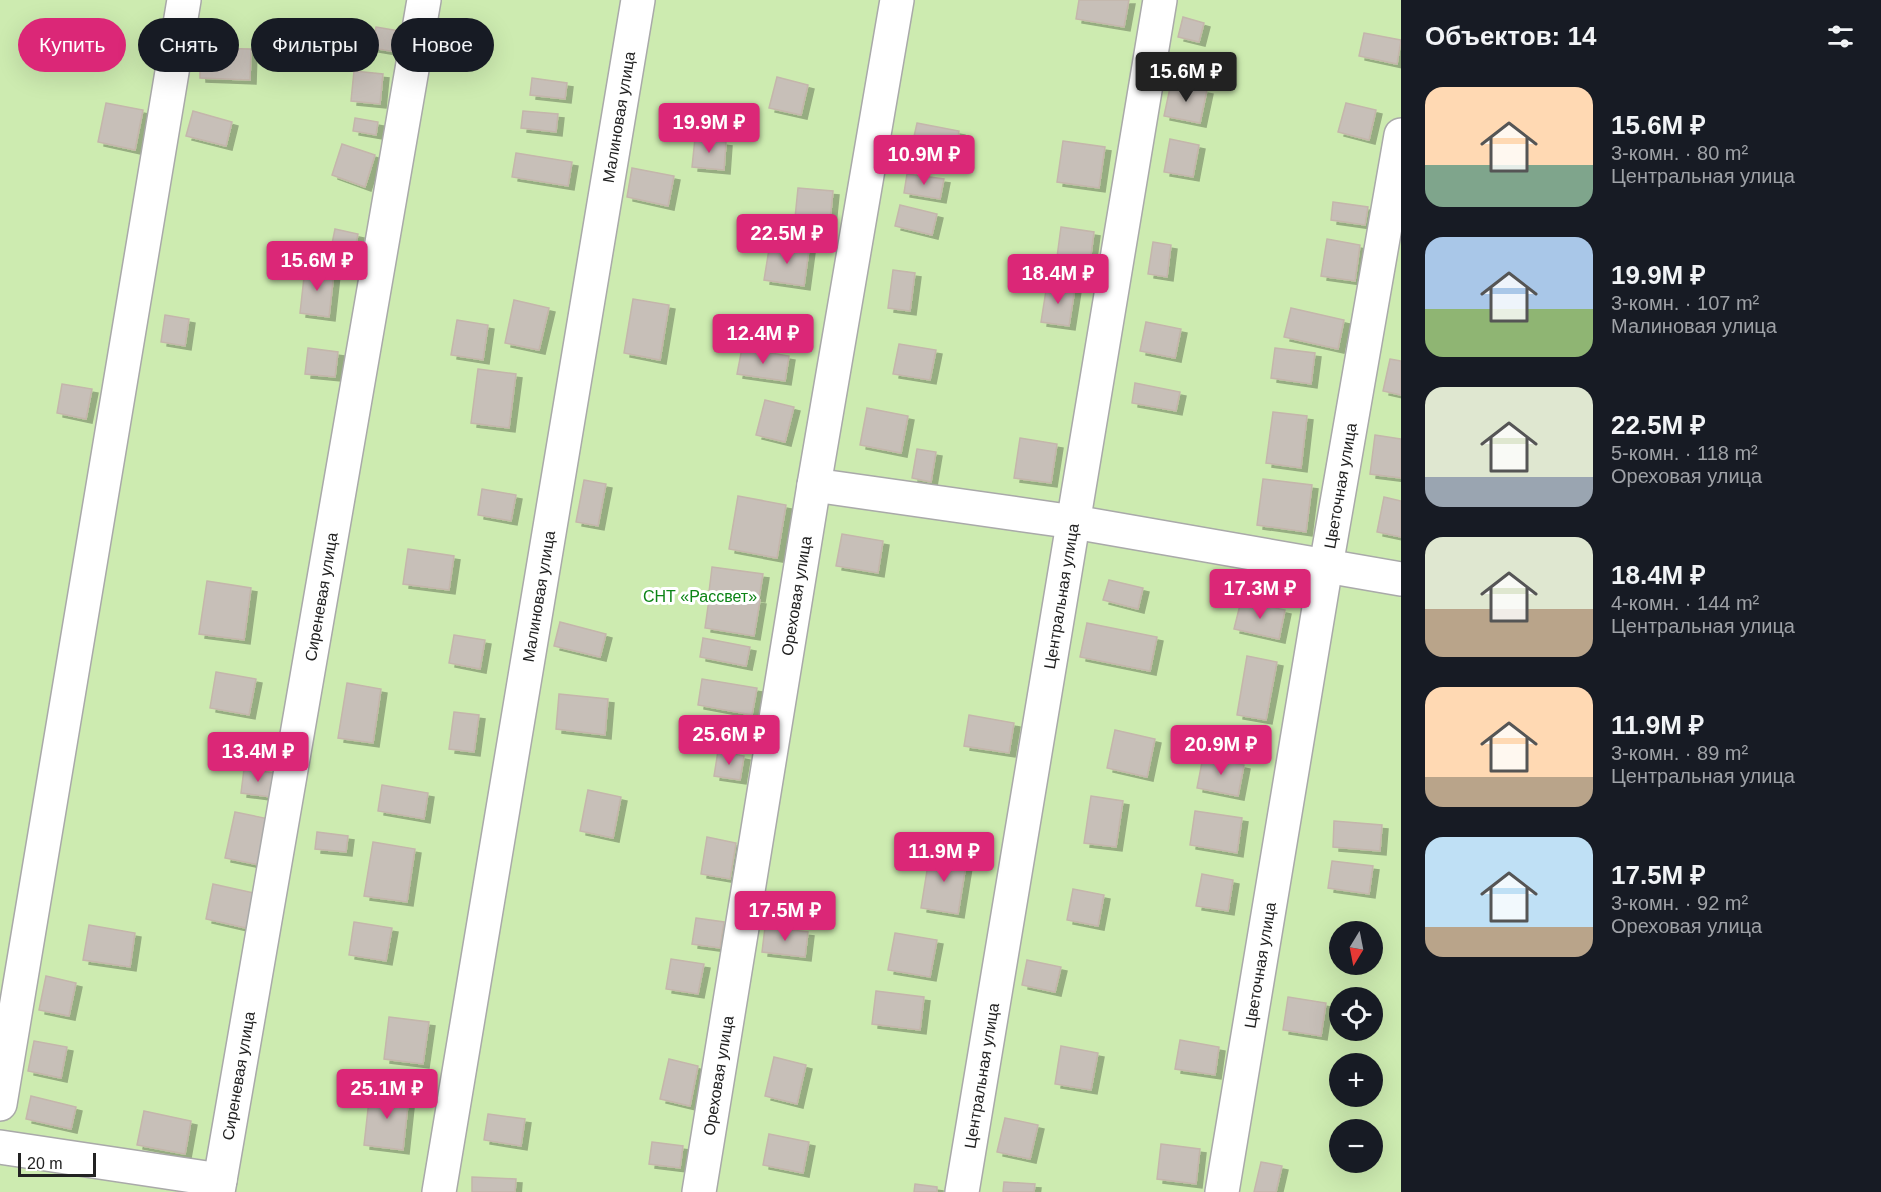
<!DOCTYPE html>
<html lang="ru">
<meta charset="utf-8">
<style>
body{margin:0;font-family:Arial,sans-serif;background:#242831;color:#f1f3f6;height:100vh;display:flex;flex-direction:column;font-size:22px;white-space:nowrap}
*{box-sizing:border-box;margin:0}
p{font-size:20px;color:#9ea1a6}
.icon{flex:none;width:33px;height:33px;fill:none;stroke:currentColor;stroke-width:2;stroke-linecap:round;stroke-linejoin:round}
.map{position:relative;flex:1;overflow:hidden}
.side{display:flex;flex-direction:column;background:#171b24;width:480px}
.side>*{flex:none}
.guide{position:absolute;left:18px;top:18px;width:570px;height:54px;display:flex;gap:12px}
.needle{width:39px;rotate:190deg}
.fabs{position:absolute;left:1329px;top:921px;display:grid;gap:12px}
.fabs a{display:grid;place-items:center;width:54px;height:54px;border-radius:50%;background:#171b24;box-shadow:0 6px 24px #0002;font-size:30px}
.scale{position:absolute;left:18px;bottom:15px;width:78px;box-sizing:border-box;padding-left:6px;border:3px solid #222;border-top:0;font-size:16px;line-height:21px;white-space:nowrap;color:#222;-webkit-text-stroke:4px #fff;paint-order:stroke}
.price{position:absolute;translate:-50% -51px;padding:0 14px;border-radius:6px;background:#db2777;color:#fff;font-size:20px;line-height:39px;filter:drop-shadow(0 2px 3px #0008)}
.price::after{content:'';position:absolute;left:50%;top:36px;width:18px;height:14px;margin-left:-9px;background:inherit;clip-path:polygon(0 0,100% 0,50% 100%)}
.price.selected{background:#222;color:#fff}
ul{padding:0;list-style:none}
li{display:flex;align-items:center;gap:18px;height:150px;padding:0 24px}
li span{display:grid;place-items:center;flex:none;width:168px;height:120px;border-radius:18px;color:#555}
li>.icon{margin-inline-start:auto}
span .icon{width:72px;height:72px;fill:#fffc;stroke-width:1}
li b{font-size:26px}
h2{display:flex;justify-content:space-between;align-items:center;height:72px;padding:0 24px;font-size:26px}
.pill{padding:0 21px;border-radius:27px;background:#171b24;box-shadow:0 6px 24px #0002;font-size:21px;line-height:54px}
.pill.selected{background:#db2777;color:#fff}
main{display:flex;flex:1;min-height:0}
.map>svg:first-child{display:block}
.grass{fill:#cdebb0;fill-rule:evenodd}
.building{fill:#c7bfb8;stroke:#c4b6ab;stroke-width:1.5;filter:url(#shadow)}
.lines{fill:none;stroke-linecap:round;stroke-linejoin:round}
.minor-casing{stroke:#a9a9a9;stroke-width:36}
.minor{stroke:#fff;stroke-width:33}
.labels{text-anchor:middle;dominant-baseline:central;stroke-width:6;stroke-linejoin:round;paint-order:stroke}
.street-label{font-size:16px;fill:#222;stroke:#fff}
.park-label{font-size:16px;fill:#0c8416;stroke:#fff}
</style>
<main>
<div class="map">
<svg width="1401" height="1192" viewBox="0 0 1401 1192">
<defs>
<filter id="shadow"><feDropShadow dx="6" dy="4" stdDeviation="0" flood-color="#0004"/></filter>
</defs>
<rect width="100%" height="100%" fill="#f2efe9"/>
<path class="grass" d="M0,0H1401V1192H0ZM1340,932H1372V964H1340ZM1340,998H1372V1030H1340ZM1340,1064H1372V1096H1340ZM1340,1130H1372V1162H1340Z"/>
<g class="building">
<polygon points="1079,0 1129,0 1124,27 1076,19"/>
<polygon points="1183,17 1204,23 1199,42 1178,37"/>
<polygon points="376,27 400,31 396,52 372,48"/>
<polygon points="1364,33 1401,40 1397,64 1359,56"/>
<polygon points="200,48 251,49 250,80 200,78"/>
<polygon points="354,71 383,74 380,104 351,101"/>
<polygon points="777,77 808,85 801,115 769,108"/>
<polygon points="532,78 567,83 565,99 530,95"/>
<polygon points="1171,83 1207,90 1200,123 1164,116"/>
<polygon points="106,103 143,110 135,150 98,142"/>
<polygon points="1346,103 1376,110 1369,140 1338,132"/>
<polygon points="193,111 232,122 226,146 186,136"/>
<polygon points="523,111 558,114 556,132 521,128"/>
<polygon points="355,118 378,122 376,135 353,131"/>
<polygon points="917,123 959,131 956,149 913,141"/>
<polygon points="695,138 726,142 724,170 692,167"/>
<polygon points="1170,139 1199,145 1193,177 1164,172"/>
<polygon points="1063,141 1105,147 1099,188 1057,182"/>
<polygon points="342,144 375,155 365,187 332,175"/>
<polygon points="516,153 572,162 568,186 512,177"/>
<polygon points="632,168 674,176 668,206 627,197"/>
<polygon points="907,174 944,179 940,199 904,193"/>
<polygon points="798,188 833,191 829,231 794,228"/>
<polygon points="1333,202 1368,207 1365,225 1331,220"/>
<polygon points="900,205 937,214 932,235 895,226"/>
<polygon points="1061,227 1094,232 1090,262 1057,257"/>
<polygon points="335,229 358,234 351,268 328,263"/>
<polygon points="1327,239 1360,245 1355,281 1321,276"/>
<polygon points="1153,242 1171,245 1167,277 1148,274"/>
<polygon points="770,243 809,249 804,286 764,280"/>
<polygon points="305,268 334,272 329,317 300,313"/>
<polygon points="893,270 915,273 910,311 888,308"/>
<polygon points="1047,284 1075,288 1069,326 1041,322"/>
<polygon points="633,299 669,305 660,360 624,353"/>
<polygon points="514,300 549,308 539,350 505,343"/>
<polygon points="1291,308 1344,320 1338,349 1284,337"/>
<polygon points="165,315 189,319 185,346 161,342"/>
<polygon points="749,316 792,322 789,340 746,334"/>
<polygon points="457,320 488,325 483,360 451,355"/>
<polygon points="1146,322 1181,329 1175,358 1140,351"/>
<polygon points="899,344 936,350 930,380 893,374"/>
<polygon points="308,348 338,352 335,377 305,374"/>
<polygon points="742,348 789,356 785,381 737,374"/>
<polygon points="1275,348 1315,353 1311,384 1271,378"/>
<polygon points="1390,359 1401,361 1401,395 1383,391"/>
<polygon points="478,369 516,374 509,428 471,423"/>
<polygon points="1135,383 1180,392 1176,411 1132,403"/>
<polygon points="62,384 92,389 86,419 57,413"/>
<polygon points="765,400 794,407 785,442 756,435"/>
<polygon points="867,408 908,416 901,453 860,445"/>
<polygon points="1273,412 1307,416 1301,468 1266,463"/>
<polygon points="1375,435 1401,439 1401,478 1370,474"/>
<polygon points="1020,438 1057,444 1051,483 1014,478"/>
<polygon points="917,449 936,452 931,482 912,478"/>
<polygon points="1263,479 1312,485 1306,532 1257,525"/>
<polygon points="584,480 606,484 598,526 576,522"/>
<polygon points="482,489 516,495 511,521 478,515"/>
<polygon points="738,496 786,505 777,558 729,549"/>
<polygon points="1384,497 1401,501 1401,537 1377,532"/>
<polygon points="842,534 883,541 878,573 836,566"/>
<polygon points="408,549 454,556 449,590 403,584"/>
<polygon points="712,567 763,574 759,598 709,592"/>
<polygon points="1109,580 1143,588 1138,609 1103,600"/>
<polygon points="207,581 251,588 244,640 199,634"/>
<polygon points="710,592 760,600 754,636 705,628"/>
<polygon points="1241,601 1285,610 1279,639 1234,629"/>
<polygon points="560,622 606,634 600,657 554,646"/>
<polygon points="1087,623 1157,637 1150,671 1080,657"/>
<polygon points="454,635 485,640 480,669 449,663"/>
<polygon points="703,638 750,647 746,666 700,657"/>
<polygon points="1247,656 1277,662 1266,720 1237,715"/>
<polygon points="216,672 256,679 249,715 210,708"/>
<polygon points="702,679 757,688 752,715 698,705"/>
<polygon points="347,683 381,689 373,743 338,738"/>
<polygon points="559,694 608,699 605,735 556,729"/>
<polygon points="454,712 479,715 474,752 449,749"/>
<polygon points="969,715 1014,723 1009,753 964,746"/>
<polygon points="1115,730 1155,739 1147,777 1107,768"/>
<polygon points="718,751 744,756 740,780 714,776"/>
<polygon points="1203,757 1244,765 1238,796 1197,788"/>
<polygon points="244,769 274,773 271,797 241,793"/>
<polygon points="382,785 428,793 424,819 378,811"/>
<polygon points="588,790 621,797 613,838 580,831"/>
<polygon points="1091,796 1123,801 1116,847 1084,843"/>
<polygon points="1195,811 1242,818 1237,853 1190,845"/>
<polygon points="235,812 269,819 260,865 225,858"/>
<polygon points="1334,821 1382,825 1380,851 1333,847"/>
<polygon points="317,832 348,836 346,852 315,849"/>
<polygon points="707,837 736,843 730,879 701,874"/>
<polygon points="373,842 415,849 407,902 364,896"/>
<polygon points="930,852 967,858 958,914 921,908"/>
<polygon points="1332,861 1373,866 1369,894 1328,888"/>
<polygon points="1202,874 1233,880 1228,911 1196,906"/>
<polygon points="213,884 254,893 246,928 206,919"/>
<polygon points="1073,889 1104,895 1098,926 1067,920"/>
<polygon points="696,918 724,922 720,948 692,944"/>
<polygon points="354,922 392,928 386,961 349,955"/>
<polygon points="89,925 135,933 130,967 83,960"/>
<polygon points="765,927 808,932 805,957 762,952"/>
<polygon points="895,933 937,940 930,977 888,970"/>
<polygon points="671,959 704,964 698,994 666,989"/>
<polygon points="1027,960 1061,967 1055,992 1022,985"/>
<polygon points="46,976 76,983 69,1016 39,1010"/>
<polygon points="876,991 924,997 920,1030 872,1024"/>
<polygon points="1288,997 1326,1003 1321,1036 1283,1030"/>
<polygon points="389,1017 429,1022 423,1064 384,1059"/>
<polygon points="1180,1040 1219,1047 1215,1075 1175,1069"/>
<polygon points="34,1041 67,1047 61,1078 28,1071"/>
<polygon points="1061,1046 1098,1053 1091,1090 1055,1084"/>
<polygon points="774,1057 806,1065 797,1104 765,1096"/>
<polygon points="669,1059 698,1066 690,1106 660,1099"/>
<polygon points="370,1091 409,1095 403,1150 364,1145"/>
<polygon points="31,1096 76,1107 71,1129 26,1119"/>
<polygon points="144,1111 191,1121 185,1154 137,1145"/>
<polygon points="488,1114 525,1119 521,1146 484,1140"/>
<polygon points="1005,1118 1038,1125 1030,1159 997,1152"/>
<polygon points="769,1134 809,1142 803,1173 763,1165"/>
<polygon points="652,1142 683,1146 680,1168 649,1164"/>
<polygon points="1161,1144 1200,1149 1196,1184 1157,1179"/>
<polygon points="1261,1162 1282,1166 1276,1192 1254,1192"/>
<polygon points="472,1177 516,1179 515,1192 472,1192"/>
<polygon points="1004,1182 1035,1184 1034,1192 1003,1192"/>
<polygon points="915,1184 937,1187 937,1192 914,1192"/>
</g>
<g class="lines">
<g class="minor-casing">
<g id="minor">
<polyline points="814,485 1074,522 1401,579"/>
<polyline points="0,1104 184,0"/>
<polyline points="0,1147 220,1180"/>
<path id="s1" d="M218,1192L424,0"/>
<path id="s2" d="M439,1192L638,0"/>
<path id="s3" d="M699,1192L814,485L897,0"/>
<path id="s4" d="M962,1192L1160,0"/>
<path id="s5" d="M1222,1192L1326,566L1401,135"/>
</g>
</g>
<use href="#minor" class="minor"/>
</g>
<g class="labels">
<g class="street-label">
<text stroke="none"><textPath href="#s2" startOffset="1090">Малиновая улица</textPath></text>
<text stroke="none"><textPath href="#s5" startOffset="716">Цветочная улица</textPath></text>
<text stroke="none"><textPath href="#s1" startOffset="604">Сиреневая улица</textPath></text>
<text stroke="none"><textPath href="#s2" startOffset="604">Малиновая улица</textPath></text>
<text stroke="none"><textPath href="#s3" startOffset="604">Ореховая улица</textPath></text>
<text stroke="none"><textPath href="#s4" startOffset="604">Центральная улица</textPath></text>
<text stroke="none"><textPath href="#s5" startOffset="230">Цветочная улица</textPath></text>
<text stroke="none"><textPath href="#s1" startOffset="118">Сиреневая улица</textPath></text>
<text stroke="none"><textPath href="#s3" startOffset="118">Ореховая улица</textPath></text>
<text stroke="none"><textPath href="#s4" startOffset="118">Центральная улица</textPath></text>
</g>
<g class="park-label">
<text x="700" y="596">СНТ «Рассвет»</text>
</g>
</g>
</svg>
<div class="fabs">
<a><svg class="needle" viewBox="-14 -14 28 28"><path d="M0-13l5 13h-10z" fill="#e53935"/><path d="M0 13l5-13h-10z" fill="#9ea1a6"/></svg></a>
<a><svg class="icon" aria-label="locate" viewBox="0 0 24 24"><circle cx="12" cy="12" r="6"/><path d="M12 2v4M12 18v4M2 12h4M18 12h4"/></svg></a>
<a>+</a>
<a>−</a>
</div>
<div class="scale">20 m</div>
<b class="price selected" style="left:1186px;top:103px">15.6M ₽</b>
<b class="price" style="left:709px;top:154px">19.9M ₽</b>
<b class="price" style="left:924px;top:186px">10.9M ₽</b>
<b class="price" style="left:787px;top:265px">22.5M ₽</b>
<b class="price" style="left:317px;top:292px">15.6M ₽</b>
<b class="price" style="left:1058px;top:305px">18.4M ₽</b>
<b class="price" style="left:763px;top:365px">12.4M ₽</b>
<b class="price" style="left:1260px;top:620px">17.3M ₽</b>
<b class="price" style="left:729px;top:766px">25.6M ₽</b>
<b class="price" style="left:1221px;top:776px">20.9M ₽</b>
<b class="price" style="left:258px;top:783px">13.4M ₽</b>
<b class="price" style="left:944px;top:883px">11.9M ₽</b>
<b class="price" style="left:785px;top:942px">17.5M ₽</b>
<b class="price" style="left:387px;top:1120px">25.1M ₽</b>
<div class="guide">
<a class="pill selected">Купить</a>
<a class="pill">Снять</a>
<a class="pill">Фильтры</a>
<a class="pill">Новое</a>
</div>
</div>
<section class="side">
<h2>Объектов: 14<svg class="icon" aria-label="filters" viewBox="0 0 24 24"><path d="M4 7h16M4 17h16"/><circle cx="9" cy="7" r="2"/><circle cx="15" cy="17" r="2"/></svg></h2>
<ul>
<li><span style="background:linear-gradient(#ffd9b3 65%,#7fa58c 0)"><svg class="icon" aria-label="home" viewBox="0 0 24 24"><path d="M3 11l9-7 9 7M6 9v11h12V9"/></svg></span><div><b>15.6M ₽</b><p>3-комн. · 80 m²</p><p>Центральная улица</p></div></li>
<li><span style="background:linear-gradient(#a9c7e8 60%,#8fb573 0)"><svg class="icon" aria-label="home" viewBox="0 0 24 24"><path d="M3 11l9-7 9 7M6 9v11h12V9"/></svg></span><div><b>19.9M ₽</b><p>3-комн. · 107 m²</p><p>Малиновая улица</p></div></li>
<li><span style="background:linear-gradient(#dfe7d0 75%,#9aa5b1 0)"><svg class="icon" aria-label="home" viewBox="0 0 24 24"><path d="M3 11l9-7 9 7M6 9v11h12V9"/></svg></span><div><b>22.5M ₽</b><p>5-комн. · 118 m²</p><p>Ореховая улица</p></div></li>
<li><span style="background:linear-gradient(#dfe7d0 60%,#b9a48a 0)"><svg class="icon" aria-label="home" viewBox="0 0 24 24"><path d="M3 11l9-7 9 7M6 9v11h12V9"/></svg></span><div><b>18.4M ₽</b><p>4-комн. · 144 m²</p><p>Центральная улица</p></div></li>
<li><span style="background:linear-gradient(#ffd9b3 75%,#b9a48a 0)"><svg class="icon" aria-label="home" viewBox="0 0 24 24"><path d="M3 11l9-7 9 7M6 9v11h12V9"/></svg></span><div><b>11.9M ₽</b><p>3-комн. · 89 m²</p><p>Центральная улица</p></div></li>
<li><span style="background:linear-gradient(#bfe0f5 75%,#b9a48a 0)"><svg class="icon" aria-label="home" viewBox="0 0 24 24"><path d="M3 11l9-7 9 7M6 9v11h12V9"/></svg></span><div><b>17.5M ₽</b><p>3-комн. · 92 m²</p><p>Ореховая улица</p></div></li>
</ul>
</section>
</main>
